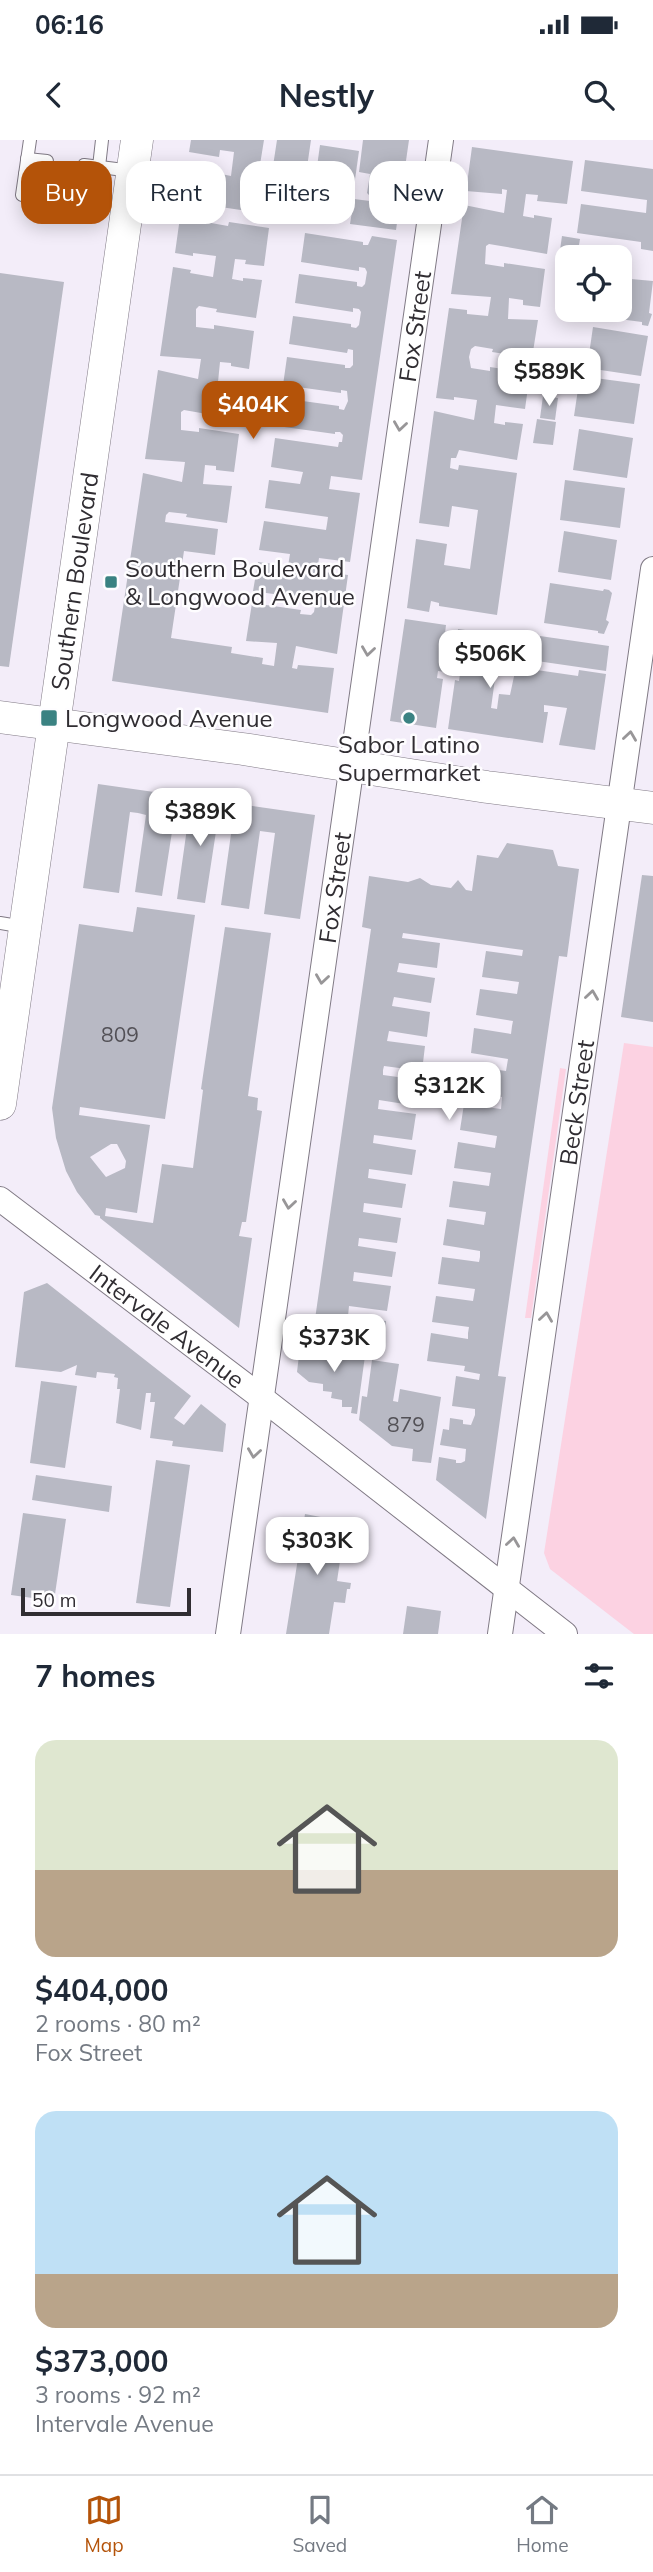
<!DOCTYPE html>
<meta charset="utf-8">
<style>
body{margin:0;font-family:Mulish,sans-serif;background:#f2f2f3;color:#1f2937;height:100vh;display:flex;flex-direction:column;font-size:26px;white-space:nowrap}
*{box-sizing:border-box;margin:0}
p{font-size:23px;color:#747a83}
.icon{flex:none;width:38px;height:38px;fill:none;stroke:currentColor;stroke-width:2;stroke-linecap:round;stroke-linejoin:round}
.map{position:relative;height:1494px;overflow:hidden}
.panel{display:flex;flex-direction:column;background:#fff;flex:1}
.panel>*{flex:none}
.top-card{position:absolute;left:21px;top:21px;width:612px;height:63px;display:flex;gap:14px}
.controls{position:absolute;left:555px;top:105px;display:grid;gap:14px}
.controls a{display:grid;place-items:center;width:77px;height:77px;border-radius:14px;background:#fff;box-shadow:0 4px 18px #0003;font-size:35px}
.scale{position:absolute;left:21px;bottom:18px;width:170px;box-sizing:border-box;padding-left:7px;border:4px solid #302d32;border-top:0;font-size:19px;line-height:24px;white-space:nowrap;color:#302d32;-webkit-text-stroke:5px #fefdff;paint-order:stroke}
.price{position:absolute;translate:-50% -60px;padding:0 16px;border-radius:14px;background:#fff;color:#222;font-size:23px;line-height:46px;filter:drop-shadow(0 2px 4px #0008)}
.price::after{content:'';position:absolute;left:50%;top:42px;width:21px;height:16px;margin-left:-10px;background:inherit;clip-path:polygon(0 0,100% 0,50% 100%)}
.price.on{background:#b45309;color:#fff}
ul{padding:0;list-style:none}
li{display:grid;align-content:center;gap:14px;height:371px;padding:0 35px}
li span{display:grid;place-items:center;height:217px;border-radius:21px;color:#555}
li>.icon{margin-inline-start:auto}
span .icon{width:126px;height:126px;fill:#fffc;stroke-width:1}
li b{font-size:30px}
h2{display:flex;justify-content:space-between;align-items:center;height:84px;padding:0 35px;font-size:30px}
.tag{padding:0 24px;border-radius:21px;background:#fff;box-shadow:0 4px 18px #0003;font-size:24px;line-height:63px}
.tag.on{background:#b45309;color:#fff}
.status{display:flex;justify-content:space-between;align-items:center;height:49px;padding:0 35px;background:#fff;direction:ltr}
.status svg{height:19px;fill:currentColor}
header{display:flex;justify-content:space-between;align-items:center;height:91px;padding:0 35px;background:#fff;font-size:32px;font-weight:700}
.tabs{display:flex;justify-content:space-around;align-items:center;height:98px;border-top:2px solid #e0e1e3;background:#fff;font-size:19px;color:#747a83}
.tabs a{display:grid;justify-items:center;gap:4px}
.tabs .on{color:#b45309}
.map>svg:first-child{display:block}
.green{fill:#fcd2e2}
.building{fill:#b8b9c4;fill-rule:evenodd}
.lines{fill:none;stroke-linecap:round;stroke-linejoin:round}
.service-casing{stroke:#807a85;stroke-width:14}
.minor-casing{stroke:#807a85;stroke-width:26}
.tertiary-casing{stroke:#807a85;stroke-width:33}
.service{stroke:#fff;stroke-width:12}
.minor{stroke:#fff;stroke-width:24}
.tertiary{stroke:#fff;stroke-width:32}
.oneway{stroke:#989698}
.poi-dot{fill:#3a8282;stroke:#fefdff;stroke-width:2.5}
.labels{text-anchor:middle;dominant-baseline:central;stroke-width:5;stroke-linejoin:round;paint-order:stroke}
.number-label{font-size:21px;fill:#525056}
.street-label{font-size:24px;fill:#302d32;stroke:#fefdff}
.poi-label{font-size:24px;fill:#302d32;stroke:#fefdff;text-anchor:start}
</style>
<div class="status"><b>06:16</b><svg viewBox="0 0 49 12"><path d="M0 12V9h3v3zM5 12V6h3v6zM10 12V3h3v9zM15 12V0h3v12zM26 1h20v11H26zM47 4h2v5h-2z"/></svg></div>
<header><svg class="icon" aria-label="back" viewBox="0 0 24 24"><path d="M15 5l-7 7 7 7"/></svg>Nestly<svg class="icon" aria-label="search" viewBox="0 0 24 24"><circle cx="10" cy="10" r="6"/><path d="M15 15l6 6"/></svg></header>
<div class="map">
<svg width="653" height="1494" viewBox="0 0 653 1494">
<rect width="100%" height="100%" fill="#f3edf9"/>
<g class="green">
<polygon points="624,903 653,907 653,1494 634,1494 550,1429 544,1413"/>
<polygon points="560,928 566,929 531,1178 525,1178"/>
</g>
<g class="building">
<polygon points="191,0 264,0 258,37 271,39 277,0 311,0 306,34 302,34 296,78 207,65 206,73 210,74 211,83 228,86 229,82 269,88 264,126 245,124 246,120 235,119 232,139 243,141 243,138 262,140 256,178 216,172 217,169 199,166 196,169 196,187 214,189 214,185 254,191 249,229 231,226 231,223 220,222 218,242 247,243 241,280 184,270 181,272 181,290 199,292 199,288 239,294 234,332 216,330 216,326 205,325 203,344 232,346 227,383 186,377 187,374 169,372 166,375 165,382 218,389 215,415 184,411 171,498 232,507 231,513 263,518 262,524 274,526 277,503 246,501 252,463 301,470 300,474 311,475 314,472 316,460 253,451 258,422 288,426 290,414 259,410 264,381 326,390 327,384 328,377 265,368 269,340 300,344 303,332 271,327 275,298 338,307 339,302 342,302 343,295 340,292 335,292 335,294 277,286 281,258 339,266 339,269 344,270 348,261 347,251 341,250 341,253 283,245 287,217 345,225 345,228 350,228 353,225 353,210 348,209 347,213 289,204 293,176 351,184 351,187 356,188 359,185 361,172 359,169 353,168 353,172 295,163 299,134 357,142 357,146 362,147 365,144 367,132 365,128 359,127 359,131 301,122 305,93 363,102 363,105 368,105 372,96 397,100 362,340 331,336 329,349 360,353 350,422 319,418 317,431 348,435 337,514 296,506 292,528 297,529 298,525 334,528 328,573 112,541 143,333 182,342 185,322 145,319 158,230 198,239 201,219 160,216 173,127 191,130 190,133 213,137 216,116 193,113 193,116 175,113 187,27 231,36 234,12 220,10 219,17 189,12"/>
<polygon points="363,0 409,0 396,90 350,84 354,59 370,61 370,56 367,53 370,34 359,32"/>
<polygon points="320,5 359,11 350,75 311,70"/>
<polygon points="472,7 573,21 567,64 537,61 538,55 526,54 523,76 534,78 534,75 552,78 547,114 489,104 486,106 485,124 504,127 504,123 545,129 540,167 523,165 523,160 509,158 508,179 538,180 532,218 492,212 493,209 475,206 471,209 469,217 471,228 490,231 490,227 530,233 525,269 496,265 494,283 505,285 505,282 523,284 517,320 459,310 456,318 451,318 450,328 458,330 459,325 517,333 497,475 439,466 439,463 431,461 429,472 407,468 416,399 447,404 444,425 470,429 478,370 452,366 449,387 419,383 434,271 474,280 477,260 454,257 454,260 436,258 449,168 467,170 467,174 488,176 491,157 451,154 464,65 504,73 507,50 502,49 502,54 466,51"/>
<polygon points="585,20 653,29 653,111 641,109 641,102 577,93 581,64 646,73 647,60 581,51"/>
<polygon points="562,96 580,99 577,117 567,117 567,125 558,124"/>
<polygon points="0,133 64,142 9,527 0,526"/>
<polygon points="620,138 653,141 649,173 652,174 648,186 642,185 642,182 588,175 589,170 620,170"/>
<polygon points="593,187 648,196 641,236 587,228"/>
<polygon points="580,236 640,244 634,284 574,276"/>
<polygon points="543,256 558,258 555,280 540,278"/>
<polygon points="537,279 556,282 553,305 533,303"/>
<polygon points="579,289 633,298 627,338 573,330"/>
<polygon points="565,340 625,348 620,388 560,380"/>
<polygon points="564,391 617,400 611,440 558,432"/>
<polygon points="550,443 603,451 604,449 609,450 612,453 606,480 609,482 604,494 598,493 598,491 544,483"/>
<polygon points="405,479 446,485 442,518 454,520 458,489 501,495 491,568 497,569 499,554 510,555 516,527 578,536 579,530 606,534 595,610 559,605 567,568 544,565 544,572 548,572 543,603 448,589 455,540 459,541 460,534 438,531 437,538 443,539 436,588 390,581"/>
<polygon points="509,492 527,494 524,520 506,517"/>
<polygon points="540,496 609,506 606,531 537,521"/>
<polygon points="98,644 315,675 300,779 264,774 275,693 260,691 249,769 221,765 232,687 217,685 205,763 177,759 188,681 174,679 162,756 135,752 146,675 138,673 130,672 119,753 83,748"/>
<polygon points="507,703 553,710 558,726 579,729 567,817 559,816 520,1083 498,1236 506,1237 486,1379 436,1340 439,1317 456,1320 456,1323 461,1323 465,1321 466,1309 440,1305 443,1289 449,1290 450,1278 463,1280 463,1284 471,1285 475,1275 475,1269 452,1266 456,1236 479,1240 480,1234 464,1231 465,1226 427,1221 431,1193 468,1199 468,1193 469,1187 432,1182 436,1156 473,1161 475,1149 438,1144 442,1117 479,1122 480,1117 480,1111 443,1105 447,1079 484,1085 486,1072 449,1067 453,1041 489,1046 491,1033 454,1028 458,1002 495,1008 497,996 460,990 464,964 501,969 502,957 465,952 469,926 506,931 508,919 471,913 474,888 511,894 512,886 513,881 476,875 480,849 517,854 519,842 482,837 486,811 522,816 523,810 403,793 402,798 440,803 437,828 399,823 398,828 397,832 435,838 431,863 394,857 393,861 392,866 430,872 427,897 389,891 387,901 425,906 422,931 384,926 383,930 383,935 420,940 417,966 379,960 378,969 416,974 412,1000 374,995 373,1003 416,1010 412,1035 369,1029 368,1038 406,1044 402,1068 364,1063 363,1072 401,1078 397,1103 359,1098 358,1106 396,1112 392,1137 354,1132 353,1141 391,1146 387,1171 349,1166 348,1176 386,1181 383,1205 344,1200 344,1205 312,1200 371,789 362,787 369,736 408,742 420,738 431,745 451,748 458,740 466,750 472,751 477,715 498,718"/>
<polygon points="642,735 653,736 653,882 621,877"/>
<path d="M137,767L195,775L165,979L80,967L79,975L150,985L137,1073L106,1068L105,1076L153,1083L162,1024L193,1028L203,950L201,949L225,787L271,793L248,956L258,958L257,970L262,971L246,1082H242L239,1096L252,1098L239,1188L100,1078V1076L95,1075L77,1052L66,1031L56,998L52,968L79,784L133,792ZM111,1004H117L126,1021L125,1028L106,1037L90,1017Z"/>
<polygon points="47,1143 191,1256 174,1278 184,1285 201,1264 226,1284 223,1312 172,1306 173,1301 150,1298 155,1262 150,1262 151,1253 146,1253 141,1290 116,1283 120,1249 117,1249 118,1238 114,1237 115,1234 97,1232 96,1238 75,1235 77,1225 61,1232 15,1227 24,1152"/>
<polygon points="300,1207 365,1216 357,1274 351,1273 352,1267 342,1267 342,1260 331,1258 332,1252 323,1251 323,1244 309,1242 297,1232"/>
<polygon points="372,1220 399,1224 393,1261 398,1262 400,1249 441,1257 431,1323 412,1321 413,1309 392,1306 359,1280 362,1256 367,1257"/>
<polygon points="41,1241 77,1246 65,1328 30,1323"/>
<polygon points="156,1320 190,1325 170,1467 136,1463"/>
<polygon points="36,1335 112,1346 109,1372 32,1360"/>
<polygon points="23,1373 66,1379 54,1461 11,1455"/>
<polygon points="305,1374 352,1383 349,1399 336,1397 335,1399 332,1420 340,1421 337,1441 351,1443 350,1449 347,1449 345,1463 334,1462 329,1494 286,1494"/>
<polygon points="407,1466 441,1471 438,1494 403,1494"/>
</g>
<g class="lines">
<g class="service-casing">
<g id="service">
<polyline points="30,0 22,55 95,62 102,0"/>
<polyline points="27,19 47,21"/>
<polyline points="84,25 132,31"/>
<polyline points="25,34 44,37"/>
<polyline points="80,41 97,43"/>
<polyline points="0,783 24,787"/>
</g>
</g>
<g class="minor-casing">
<g id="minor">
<path id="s1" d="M0,1059L262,1258L565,1494"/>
<path id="s2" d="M228,1494L441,0"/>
<path id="s3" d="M500,1494L653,429"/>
</g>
</g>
<g class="tertiary-casing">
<g id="tertiary">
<polyline points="0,577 243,609 487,647 653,668"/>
<path id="s4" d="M0,964L137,0"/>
</g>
</g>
<use href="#service" class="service"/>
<use href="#minor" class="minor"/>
<use href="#tertiary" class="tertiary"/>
</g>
<defs><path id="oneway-chevron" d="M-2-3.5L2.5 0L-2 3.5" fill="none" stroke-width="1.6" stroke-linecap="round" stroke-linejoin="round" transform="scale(1.75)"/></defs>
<g class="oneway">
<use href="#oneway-chevron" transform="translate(400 286) rotate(98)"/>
<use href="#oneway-chevron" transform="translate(368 511) rotate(98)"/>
<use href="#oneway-chevron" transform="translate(630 596) rotate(-82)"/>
<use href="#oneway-chevron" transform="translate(322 839) rotate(98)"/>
<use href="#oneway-chevron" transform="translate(592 855) rotate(-82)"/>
<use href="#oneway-chevron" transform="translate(289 1064) rotate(98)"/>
<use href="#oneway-chevron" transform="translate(546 1177) rotate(-82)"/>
<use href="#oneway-chevron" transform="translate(254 1313) rotate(98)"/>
<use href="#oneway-chevron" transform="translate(513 1402) rotate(-82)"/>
</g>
<g class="poi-dot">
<rect x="104" y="435" width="14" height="14" rx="3.5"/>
<rect x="40" y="569" width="18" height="18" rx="3.5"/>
<circle cx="409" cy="578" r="7"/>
</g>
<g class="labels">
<g class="number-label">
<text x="120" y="894">809</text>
<text x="406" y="1284">879</text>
</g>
<g class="street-label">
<text stroke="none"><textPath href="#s2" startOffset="1321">Fox Street</textPath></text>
<text stroke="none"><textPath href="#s4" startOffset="528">Southern Boulevard</textPath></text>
<text stroke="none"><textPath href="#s2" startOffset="754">Fox Street</textPath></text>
<text stroke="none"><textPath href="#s3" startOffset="537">Beck Street</textPath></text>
<text stroke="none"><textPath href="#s1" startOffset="210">Intervale Avenue</textPath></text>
</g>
<g class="poi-label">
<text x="125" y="428">Southern Boulevard<tspan x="125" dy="28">&amp; Longwood Avenue</tspan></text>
<text x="65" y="578">Longwood Avenue</text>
<text x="409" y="604" text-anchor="middle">Sabor Latino<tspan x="409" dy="28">Supermarket</tspan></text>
</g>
</g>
</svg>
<div class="controls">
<a><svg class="icon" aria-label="locate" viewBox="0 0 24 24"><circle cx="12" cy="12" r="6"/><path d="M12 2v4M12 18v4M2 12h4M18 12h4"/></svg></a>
</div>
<div class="scale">50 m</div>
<b class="price" style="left:549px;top:268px">$589K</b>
<b class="price on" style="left:253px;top:301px">$404K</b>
<b class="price" style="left:490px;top:550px">$506K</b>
<b class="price" style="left:200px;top:708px">$389K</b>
<b class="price" style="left:449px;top:982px">$312K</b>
<b class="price" style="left:334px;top:1234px">$373K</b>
<b class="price" style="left:317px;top:1437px">$303K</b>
<div class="top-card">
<a class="tag on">Buy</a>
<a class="tag">Rent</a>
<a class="tag">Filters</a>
<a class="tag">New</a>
</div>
</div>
<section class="panel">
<h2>7 homes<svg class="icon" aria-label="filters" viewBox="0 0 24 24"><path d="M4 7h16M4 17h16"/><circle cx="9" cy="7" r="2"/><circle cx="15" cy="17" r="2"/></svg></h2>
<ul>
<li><span style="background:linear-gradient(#dfe7d0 60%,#b9a48a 0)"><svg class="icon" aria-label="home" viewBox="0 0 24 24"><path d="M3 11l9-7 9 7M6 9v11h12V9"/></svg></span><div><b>$404,000</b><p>2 rooms · 80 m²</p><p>Fox Street</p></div></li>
<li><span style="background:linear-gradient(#bfe0f5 75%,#b9a48a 0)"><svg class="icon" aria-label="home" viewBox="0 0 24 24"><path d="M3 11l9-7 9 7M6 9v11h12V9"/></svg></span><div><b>$373,000</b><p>3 rooms · 92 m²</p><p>Intervale Avenue</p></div></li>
</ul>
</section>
<nav class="tabs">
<a class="on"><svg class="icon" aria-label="map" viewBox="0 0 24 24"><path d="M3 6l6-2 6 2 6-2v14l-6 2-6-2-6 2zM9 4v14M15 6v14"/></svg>Map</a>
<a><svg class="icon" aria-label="saved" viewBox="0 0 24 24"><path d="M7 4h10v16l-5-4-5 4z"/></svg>Saved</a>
<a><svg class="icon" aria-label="home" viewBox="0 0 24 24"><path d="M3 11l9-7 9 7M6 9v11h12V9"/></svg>Home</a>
</nav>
